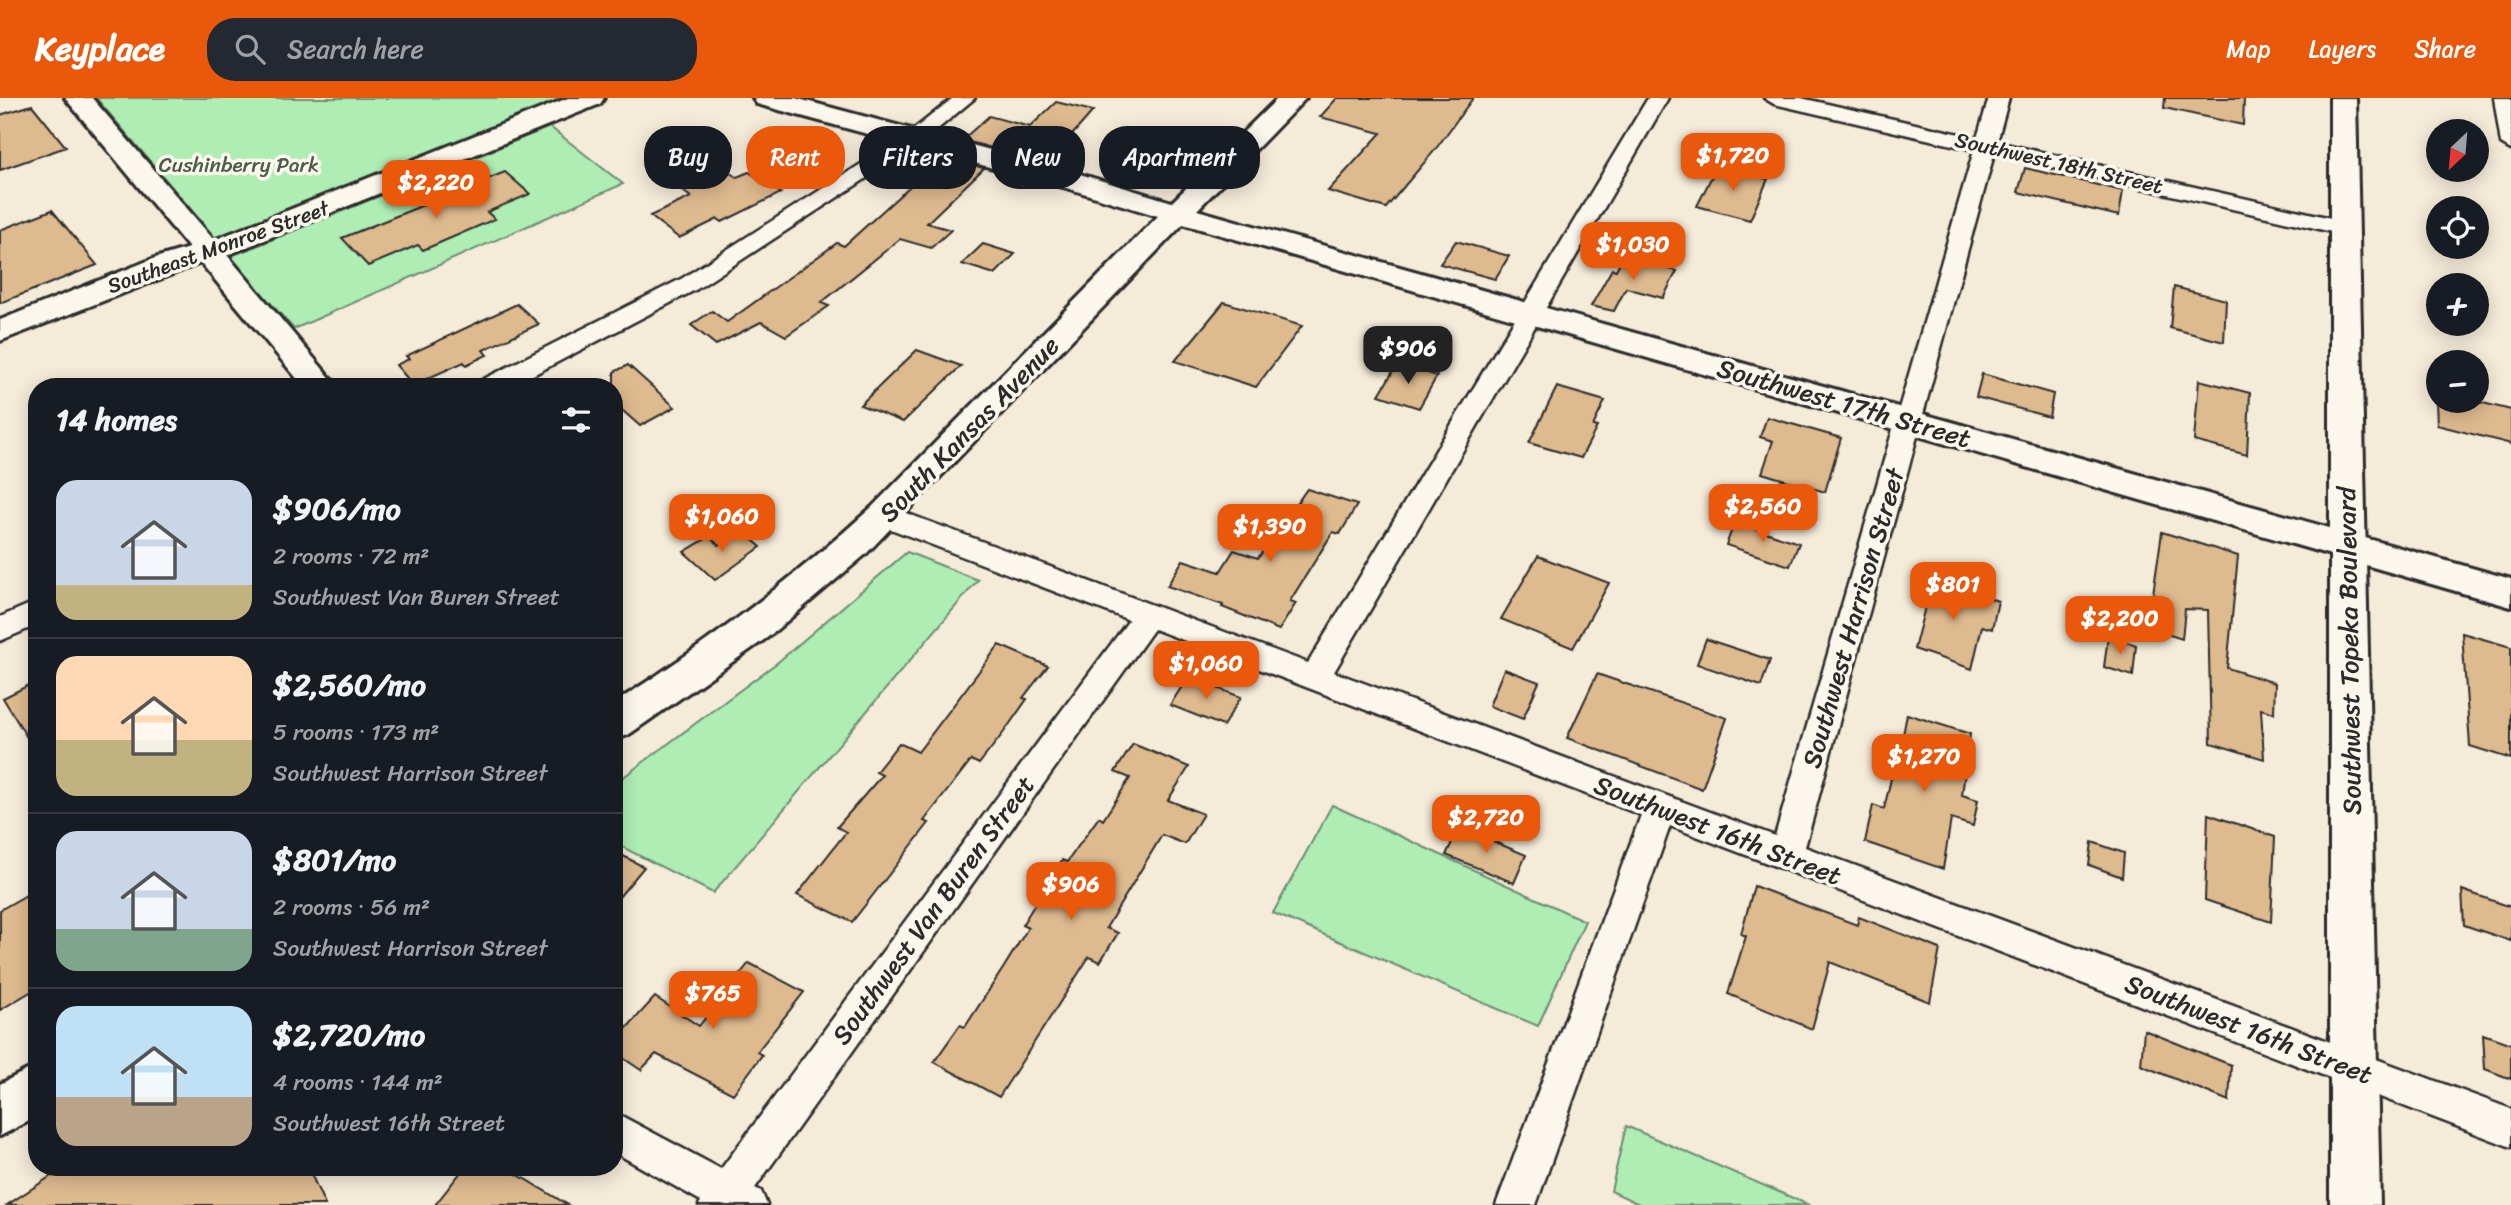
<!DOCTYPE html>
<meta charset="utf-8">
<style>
body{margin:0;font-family:Sriracha,sans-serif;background:#242831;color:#f1f3f6;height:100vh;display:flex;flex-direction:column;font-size:26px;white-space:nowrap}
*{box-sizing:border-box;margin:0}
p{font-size:23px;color:#9ea1a6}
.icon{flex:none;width:38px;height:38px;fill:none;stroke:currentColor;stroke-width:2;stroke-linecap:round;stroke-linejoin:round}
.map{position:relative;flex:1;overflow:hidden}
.sheet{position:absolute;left:28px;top:280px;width:595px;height:798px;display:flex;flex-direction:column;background:#171b24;border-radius:28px;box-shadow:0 4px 18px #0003}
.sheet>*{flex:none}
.hud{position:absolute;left:644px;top:28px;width:665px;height:63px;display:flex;gap:14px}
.needle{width:46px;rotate:206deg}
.controls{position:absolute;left:2426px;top:21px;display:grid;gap:14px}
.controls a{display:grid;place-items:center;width:63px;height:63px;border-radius:50%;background:#171b24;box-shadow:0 4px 18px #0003;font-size:35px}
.price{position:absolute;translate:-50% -60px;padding:0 16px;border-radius:14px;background:#ea580c;color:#fff;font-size:23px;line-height:46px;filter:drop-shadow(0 2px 4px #0008)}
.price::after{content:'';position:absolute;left:50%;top:42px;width:21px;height:16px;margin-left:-10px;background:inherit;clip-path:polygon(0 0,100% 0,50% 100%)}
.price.current{background:#222;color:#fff}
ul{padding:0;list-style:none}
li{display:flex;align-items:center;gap:21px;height:175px;padding:0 28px}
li+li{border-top:2px solid #363941}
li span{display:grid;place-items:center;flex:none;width:196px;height:140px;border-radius:21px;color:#555}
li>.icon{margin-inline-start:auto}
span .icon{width:84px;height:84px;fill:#fffc;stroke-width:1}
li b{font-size:30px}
h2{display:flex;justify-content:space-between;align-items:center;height:84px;padding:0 28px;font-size:30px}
.pill{padding:0 24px;border-radius:28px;background:#171b24;box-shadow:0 4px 18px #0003;font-size:24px;line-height:63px}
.pill.current{background:#ea580c;color:#fff}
header{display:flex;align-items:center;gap:42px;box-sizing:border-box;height:98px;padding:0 35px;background:#ea580c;color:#fff}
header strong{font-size:33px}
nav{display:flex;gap:38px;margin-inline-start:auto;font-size:24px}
.search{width:490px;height:63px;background:#242831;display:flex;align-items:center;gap:18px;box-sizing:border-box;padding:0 24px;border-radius:28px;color:#9ea1a6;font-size:26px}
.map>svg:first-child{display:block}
.green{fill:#aeedb4;stroke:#6c8c70;stroke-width:2}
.building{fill:#deba8f;stroke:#2b2b2b;stroke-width:2}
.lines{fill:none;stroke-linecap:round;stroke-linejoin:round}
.street-casing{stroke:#2b2b2b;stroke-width:5}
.secondary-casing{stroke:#2b2b2b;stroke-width:6}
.primary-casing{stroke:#2b2b2b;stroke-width:6}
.street{fill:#fbf7ec;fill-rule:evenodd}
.secondary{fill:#fbf7ec;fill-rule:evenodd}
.primary{fill:#fbf7ec;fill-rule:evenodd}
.labels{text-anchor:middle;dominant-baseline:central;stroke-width:7;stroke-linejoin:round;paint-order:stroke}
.far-street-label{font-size:21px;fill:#2b2b2b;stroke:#fbf7ec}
.far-park-label{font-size:21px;fill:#4c5c4d;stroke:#fbf7ec}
.street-label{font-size:26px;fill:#2b2b2b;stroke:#fbf7ec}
</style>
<header>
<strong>Keyplace</strong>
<div class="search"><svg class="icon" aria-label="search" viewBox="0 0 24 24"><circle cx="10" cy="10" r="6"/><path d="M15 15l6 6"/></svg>Search here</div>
<nav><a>Map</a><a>Layers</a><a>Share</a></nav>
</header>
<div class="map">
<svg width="2511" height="1107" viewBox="0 0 2511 1107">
<rect width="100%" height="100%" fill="#f5ebd9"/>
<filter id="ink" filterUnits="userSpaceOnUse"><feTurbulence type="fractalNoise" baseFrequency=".0143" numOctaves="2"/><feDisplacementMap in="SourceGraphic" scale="14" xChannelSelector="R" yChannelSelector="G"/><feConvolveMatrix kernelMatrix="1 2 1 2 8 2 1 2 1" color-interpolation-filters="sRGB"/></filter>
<g filter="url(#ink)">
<g class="green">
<polygon points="96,0 581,0 217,142"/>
<polygon points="550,29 623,86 294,231 229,159"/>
<polygon points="907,454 978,482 713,795 614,745 614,686 778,564"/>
<polygon points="1332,707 1585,823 1538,928 1273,815"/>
<polygon points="1626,1028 1809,1107 1641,1107 1611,1093"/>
</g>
<g class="building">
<polygon points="1337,0 1473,0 1435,52 1386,110 1328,93 1381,35 1320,19"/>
<polygon points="2165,0 2244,0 2243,27 2164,10"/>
<polygon points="1056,4 1093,13 1053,59 1009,47 1003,53 962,42 989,18 1030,29"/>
<polygon points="32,7 66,49 0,72 0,17"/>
<polygon points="942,59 984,70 927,125 951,132 931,150 900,141 821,205 829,208 786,238 761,224 716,247 691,227 712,213 727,224 837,145 844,148"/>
<polygon points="707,62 737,79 749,74 781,95 722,124 718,121 679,140 650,118 691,99 667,82"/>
<polygon points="1717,68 1768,81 1750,122 1697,108"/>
<polygon points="2025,70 2123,93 2119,118 2018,94"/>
<polygon points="505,74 530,96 487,114 495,121 423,152 418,147 368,168 342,140"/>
<polygon points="52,112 97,167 0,205 0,132"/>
<polygon points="1456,143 1509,158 1495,181 1440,166"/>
<polygon points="983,146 1015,156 995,176 962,166"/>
<polygon points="1623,158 1677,173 1663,200 1626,190 1614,213 1591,208 1612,171 1616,172"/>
<polygon points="2174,189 2226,202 2224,244 2170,230"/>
<polygon points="1224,204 1302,228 1256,289 1175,263"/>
<polygon points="517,206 539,226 483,252 487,257 466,267 464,264 413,287 396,267 409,261 406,258"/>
<polygon points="917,252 961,268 903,324 860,307"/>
<polygon points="1398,265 1437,278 1419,310 1379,297"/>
<polygon points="628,267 675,309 640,328 614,305 614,274"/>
<polygon points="1982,276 2053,296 2049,319 1976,299"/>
<polygon points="2199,282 2250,295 2247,357 2194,343"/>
<polygon points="1557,289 1605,303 1593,328 1597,329 1581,360 1529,345"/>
<polygon points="2436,303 2475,303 2511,312 2511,346 2437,327"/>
<polygon points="1767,319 1841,340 1825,394 1762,375 1773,343 1760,339"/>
<polygon points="1307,391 1357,407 1340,436 1333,434 1290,503 1296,505 1279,532 1222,509 1223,507 1167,488 1183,462 1220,474 1234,452 1258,460"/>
<polygon points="1735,424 1799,445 1790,468 1726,447"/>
<polygon points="742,433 761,449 715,482 684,454 709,439 719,447"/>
<polygon points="2162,434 2238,458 2227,570 2275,585 2274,615 2261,611 2264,661 2211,645 2208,512 2185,511 2182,541 2148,530"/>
<polygon points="1538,458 1609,485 1573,550 1501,521"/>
<polygon points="1926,480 1998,503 1992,531 1982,528 1972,571 1914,551 1925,509 1919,508"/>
<polygon points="2462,535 2511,549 2511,661 2470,648"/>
<polygon points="2108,538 2136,547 2133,578 2104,569"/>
<polygon points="1706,541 1770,562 1761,588 1697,566"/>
<polygon points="999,547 1048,568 1023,600 1027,601 1004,634 979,666 971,662 924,723 929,725 852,824 797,797 846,734 837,729 882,677 876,674 899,645 918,654"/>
<polygon points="1504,571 1539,584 1523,621 1489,608"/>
<polygon points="1597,576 1727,620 1702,691 1567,640"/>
<polygon points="1188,579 1241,599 1223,628 1170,607"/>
<polygon points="37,583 37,656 3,600"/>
<polygon points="1907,616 1970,636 1962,697 1978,702 1973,728 1951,721 1943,771 1865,744 1873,707 1884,711 1893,672 1896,674"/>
<polygon points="1133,646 1189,669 1168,702 1203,716 1185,746 1162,737 1106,830 1118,835 1100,864 1089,859 999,999 934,964 960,927 965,929 1004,869 1028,830 1022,827 1062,762 1067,764 1099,719 1103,722 1130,680 1115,674"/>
<polygon points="2208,716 2275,739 2271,824 2205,802"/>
<polygon points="1459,729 1526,757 1514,785 1446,757"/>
<polygon points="2092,744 2124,755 2122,779 2089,767"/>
<polygon points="614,753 644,769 614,805"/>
<polygon points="1754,788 1857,827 1859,819 1940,851 1930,904 1830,864 1812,931 1728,896 1746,838 1741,836"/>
<polygon points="37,791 37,890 0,912 0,812"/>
<polygon points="2462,792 2511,809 2511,843 2464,827"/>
<polygon points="749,865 804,894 757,954 762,957 733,996 656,956 641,972 614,954 614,944 655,899 699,928"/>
<polygon points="2144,932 2231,967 2229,1003 2141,967"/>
<polygon points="2483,936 2511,946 2511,981 2485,971"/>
<polygon points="65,1069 308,1069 325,1107 7,1107"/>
<polygon points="465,1069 505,1069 568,1107 435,1107"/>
</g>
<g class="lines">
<g class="street-casing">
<g id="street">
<polygon points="953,0 975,0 922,44 697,191 510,289 477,289 480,283 681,181 908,36"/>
<polygon points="1648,0 1668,0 1334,574 1775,738 1974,52 1774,6 1764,0 1801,0 1977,40 1989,0 2009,0 1997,44 2353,125 2356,130 2345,137 1994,56 1805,749 2511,1011 2511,1049 1670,728 1536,1107 1496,1107 1641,717 1154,531 755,1090 761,1093 767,1107 699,1107 701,1103 614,1054 614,1014 721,1071 1129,522 875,425 871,418 875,411 885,408 895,411 1308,565"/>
<polygon points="2494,0 2511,0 2511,52 2501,46"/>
<polygon points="37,503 37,527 0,543 0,519"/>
</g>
</g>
<g class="secondary-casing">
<g id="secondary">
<polygon points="65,0 92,0 214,142 568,0 604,0 600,6 227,157 338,289 304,289 201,165 0,243 0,222 155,160 189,150"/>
<path d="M753,0H795L1080,76L1172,104L1278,0H1306L1197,112L2511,481V509L1183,126L866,456L768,539L628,637L614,642V605C706,547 792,482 872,409L1158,118L1063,89L757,6Z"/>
<polygon points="37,967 37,1019 0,1038 0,986"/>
</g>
</g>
<g class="primary-casing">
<polygon id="primary" points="2330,0 2356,0 2380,1107 2330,1107"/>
</g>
<use href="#street" class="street"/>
<use href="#secondary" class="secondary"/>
<use href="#primary" class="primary"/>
</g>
</g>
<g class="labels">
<g class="far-street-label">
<text transform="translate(2059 65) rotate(13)">Southwest 18th Street</text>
<text transform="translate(218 149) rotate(-20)">Southeast Monroe Street</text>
</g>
<g class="far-park-label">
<text x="239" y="67">Cushinberry Park</text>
</g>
<g class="street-label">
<text transform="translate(1844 305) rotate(16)">Southwest 17th Street</text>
<text transform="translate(969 331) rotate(-46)">South Kansas Avenue</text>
<text transform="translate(1853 520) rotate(-74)">Southwest Harrison Street</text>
<text transform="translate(2349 553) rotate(-91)">Southwest Topeka Boulevard</text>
<text transform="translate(1718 732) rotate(21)">Southwest 16th Street</text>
<text transform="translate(933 812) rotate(-54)">Southwest Van Buren Street</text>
<text transform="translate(2249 931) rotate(21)">Southwest 16th Street</text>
</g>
</g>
</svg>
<div class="controls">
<a><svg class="needle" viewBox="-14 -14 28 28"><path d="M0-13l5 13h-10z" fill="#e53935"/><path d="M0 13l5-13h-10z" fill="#9ea1a6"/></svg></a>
<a><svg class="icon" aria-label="locate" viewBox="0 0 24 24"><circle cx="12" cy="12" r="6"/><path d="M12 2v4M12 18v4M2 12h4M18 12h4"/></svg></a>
<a>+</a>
<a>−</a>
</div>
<b class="price" style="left:1733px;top:95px">$1,720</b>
<b class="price" style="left:436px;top:122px">$2,220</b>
<b class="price" style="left:1633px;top:184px">$1,030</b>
<b class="price current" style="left:1408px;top:288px">$906</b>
<b class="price" style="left:1763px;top:446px">$2,560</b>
<b class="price" style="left:722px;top:456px">$1,060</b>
<b class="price" style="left:1270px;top:466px">$1,390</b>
<b class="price" style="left:1953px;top:524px">$801</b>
<b class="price" style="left:2120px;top:558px">$2,200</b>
<b class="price" style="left:1206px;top:603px">$1,060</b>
<b class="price" style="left:1924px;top:696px">$1,270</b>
<b class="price" style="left:1486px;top:757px">$2,720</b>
<b class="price" style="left:1071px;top:824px">$906</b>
<b class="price" style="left:713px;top:933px">$765</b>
<div class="hud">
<a class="pill">Buy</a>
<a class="pill current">Rent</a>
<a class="pill">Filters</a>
<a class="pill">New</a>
<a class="pill">Apartment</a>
</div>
<section class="sheet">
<h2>14 homes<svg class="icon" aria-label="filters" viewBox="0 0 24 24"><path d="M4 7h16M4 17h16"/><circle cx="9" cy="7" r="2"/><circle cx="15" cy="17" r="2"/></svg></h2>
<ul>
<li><span style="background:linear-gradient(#c9d6e8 75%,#c2b280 0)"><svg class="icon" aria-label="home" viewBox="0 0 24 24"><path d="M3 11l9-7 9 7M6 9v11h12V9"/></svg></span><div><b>$906/mo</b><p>2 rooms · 72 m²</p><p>Southwest Van Buren Street</p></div></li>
<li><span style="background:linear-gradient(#ffd9b3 60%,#c2b280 0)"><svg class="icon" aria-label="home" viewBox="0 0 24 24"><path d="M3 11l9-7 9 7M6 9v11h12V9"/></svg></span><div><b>$2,560/mo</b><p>5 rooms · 173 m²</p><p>Southwest Harrison Street</p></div></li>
<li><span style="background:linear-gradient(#c9d6e8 70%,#7fa58c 0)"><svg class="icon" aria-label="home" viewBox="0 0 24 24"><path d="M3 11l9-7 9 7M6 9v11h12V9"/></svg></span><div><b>$801/mo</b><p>2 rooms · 56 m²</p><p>Southwest Harrison Street</p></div></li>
<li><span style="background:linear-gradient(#bfe0f5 65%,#b9a48a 0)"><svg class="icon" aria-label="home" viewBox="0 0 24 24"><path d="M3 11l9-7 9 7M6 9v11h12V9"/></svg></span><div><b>$2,720/mo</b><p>4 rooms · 144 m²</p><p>Southwest 16th Street</p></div></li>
</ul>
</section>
</div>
